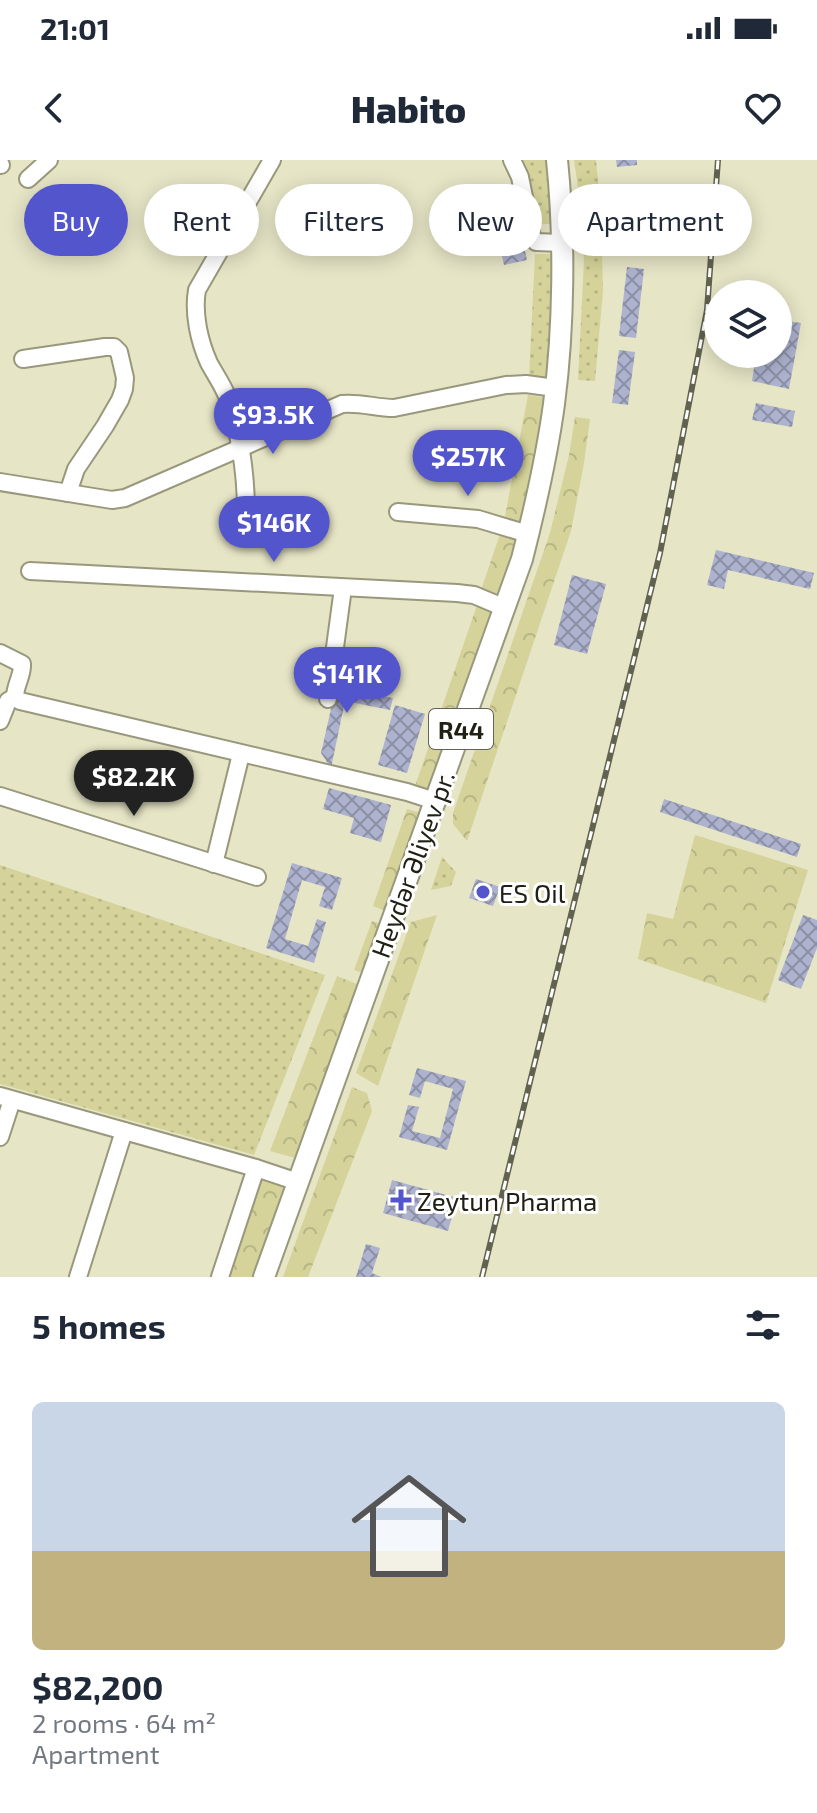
<!DOCTYPE html>
<meta charset="utf-8">
<style>
body{margin:0;font-family:"Exo 2",sans-serif;background:#f6f6f7;color:#1f2937;height:100vh;display:flex;flex-direction:column;font-size:30px;white-space:nowrap}
*{box-sizing:border-box;margin:0}
p{font-size:26px;color:#747a83}
.icon{flex:none;width:44px;height:44px;fill:none;stroke:currentColor;stroke-width:2;stroke-linecap:round;stroke-linejoin:round}
.map{position:relative;height:1117px;overflow:hidden}
.drawer{display:flex;flex-direction:column;background:#fff;flex:1}
.drawer>*{flex:none}
.hud{position:absolute;left:24px;top:24px;width:770px;height:72px;display:flex;gap:16px}
.controls{position:absolute;left:704px;top:120px;display:grid;gap:16px}
.controls a{display:grid;place-items:center;width:88px;height:88px;border-radius:50%;background:#fff;box-shadow:0 4px 20px #0003;font-size:40px}
.price{position:absolute;translate:-50% -68px;padding:0 18px;border-radius:28px;background:#5355cc;color:#fff;font-size:26px;line-height:52px;filter:drop-shadow(0 2px 4px #0008)}
.price::after{content:'';position:absolute;left:50%;top:48px;width:24px;height:18px;margin-left:-12px;background:inherit;clip-path:polygon(0 0,100% 0,50% 100%)}
.price.active{background:#222;color:#fff}
ul{padding:0;list-style:none}
li{display:grid;align-content:center;gap:16px;height:424px;padding:0 32px}
li+li{border-top:2px solid #e0e1e3}
li span{display:grid;place-items:center;height:248px;border-radius:12px;color:#555}
li>.icon{margin-inline-start:auto}
span .icon{width:144px;height:144px;fill:#fffc;stroke-width:1}
li b{font-size:34px}
h2{display:flex;justify-content:space-between;align-items:center;height:96px;padding:0 32px;font-size:34px}
.tag{padding:0 28px;border-radius:36px;background:#fff;box-shadow:0 4px 20px #0003;font-size:28px;line-height:72px}
.tag.active{background:#5355cc;color:#fff}
.status{display:flex;justify-content:space-between;align-items:center;height:56px;padding:0 40px;background:#fff;direction:ltr}
.status svg{height:22px;fill:currentColor}
header{display:flex;justify-content:space-between;align-items:center;height:104px;padding:0 32px;background:#fff;font-size:36px;font-weight:800}
.map>svg:first-child{display:block}
.grass{fill:url(#grass-dots)}
.forest{fill:url(#forest-crowns)}
.building{fill:url(#building-cross-hatch)}
.lines{fill:none;stroke-linecap:round;stroke-linejoin:round}
.minor-casing{stroke:#99987c;stroke-width:20}
.major-casing{stroke:#99987c;stroke-width:24}
.minor{stroke:#fff;stroke-width:16}
.major{stroke:#fff;stroke-width:20}
.rail-casing{stroke:#626250;stroke-width:6}
.rail{stroke:#fff;stroke-width:3;stroke-dasharray:9;stroke-linecap:butt}
.poi-dot{fill:#5355cc;stroke:#fff;stroke-width:3}
.labels{text-anchor:middle;dominant-baseline:central;stroke-width:6;stroke-linejoin:round;paint-order:stroke}
.shield{fill:#fff;stroke:#63635b;stroke-width:2}
.shield-label{font-size:24px;font-weight:bold;fill:#202015}
.street-label{font-size:26px;fill:#202015;stroke:#fff}
.poi-label{font-size:26px;fill:#202015;stroke:#fff;text-anchor:start}
</style>
<div class="status"><b>21:01</b><svg viewBox="0 0 49 12"><path d="M0 12V9h3v3zM5 12V6h3v6zM10 12V3h3v9zM15 12V0h3v12zM26 1h20v11H26zM47 4h2v5h-2z"/></svg></div>
<header><svg class="icon" aria-label="back" viewBox="0 0 24 24"><path d="M15 5l-7 7 7 7"/></svg>Habito<svg class="icon" aria-label="heart" viewBox="0 0 24 24"><path d="M12 20l-8-8c-3-5 5-10 8-4 3-6 11-1 8 4z"/></svg></header>
<div class="map">
<svg width="817" height="1117" viewBox="0 0 817 1117">
<defs>
<pattern id="grass-dots" width="8" height="8" patternUnits="userSpaceOnUse" patternTransform="scale(2)"><rect width="8" height="8" fill="#d5d39a"/><path d="M2 2h.1M6 6h.1" fill="none" stroke="#b7b584" stroke-width="1.8" stroke-linecap="round"/></pattern>
<pattern id="forest-crowns" width="20" height="18" patternUnits="userSpaceOnUse" patternTransform="scale(2)"><rect width="20" height="18" fill="#d5d39a"/><path d="M2 6a3 3 0 1 1 6 0M12 15a3 3 0 1 1 6 0" fill="none" stroke="#b7b584"/></pattern>
<pattern id="building-cross-hatch" width="8" height="8" patternUnits="userSpaceOnUse" patternTransform="scale(2)"><rect width="8" height="8" fill="#adb2ce"/><path d="M0 0l8 8M0 8l8-8" fill="none" stroke="#8c90a6"/></pattern>
</defs>
<rect width="100%" height="100%" fill="#e6e5c6"/>
<g class="grass">
<polygon points="521,0 546,0 552,64 538,64 529,22"/>
<polygon points="574,0 596,0 601,51 603,131 595,221 578,220 584,100 580,41"/>
<polygon points="535,94 554,94 549,222 529,218"/>
<polygon points="442,697 456,712 451,726 431,730"/>
<polygon points="0,705 325,815 254,995 0,924"/>
</g>
<g class="forest">
<polygon points="528,235 547,238 522,368 504,362"/>
<polygon points="575,257 590,259 584,303 571,371 467,681 453,664 453,653 550,373 569,295"/>
<polygon points="500,374 517,378 500,437 481,430"/>
<polygon points="477,445 498,451 461,561 440,553"/>
<polygon points="437,563 458,571 435,634 415,626"/>
<polygon points="407,649 425,654 390,753 373,746"/>
<polygon points="695,675 808,710 766,843 638,799 647,753 673,759"/>
<polygon points="437,755 378,926 356,913 411,762"/>
<polygon points="372,761 385,765 366,814 354,810"/>
<polygon points="337,816 362,826 295,998 270,991"/>
<polygon points="352,927 367,933 372,951 308,1117 283,1117"/>
<polygon points="259,1019 289,1028 257,1117 226,1117"/>
</g>
<g class="building">
<polygon points="616,0 637,0 637,5 617,7"/>
<polygon points="516,50 527,100 504,105 493,55"/>
<polygon points="627,107 644,109 636,178 619,176"/>
<polygon points="778,150 789,152 787,161 801,163 789,229 752,221 756,194 778,194"/>
<polygon points="619,190 635,192 628,245 612,243"/>
<polygon points="756,243 795,251 792,267 752,260"/>
<polygon points="716,390 814,413 810,429 728,410 724,429 707,425"/>
<polygon points="572,415 606,424 587,494 554,485"/>
<polygon points="336,527 393,538 390,550 345,541 331,608 321,593"/>
<polygon points="395,545 425,554 407,613 378,605"/>
<polygon points="329,628 391,645 381,682 350,673 354,658 323,649"/>
<polygon points="664,639 801,684 797,697 660,652"/>
<polygon points="292,703 342,718 332,750 319,746 325,727 302,720 285,779 308,786 317,759 326,762 314,803 266,788"/>
<polygon points="476,719 500,727 493,746 469,738"/>
<polygon points="803,755 817,760 817,788 801,829 778,820"/>
<polygon points="417,908 466,921 447,990 399,977 408,945 419,947 412,971 440,978 453,929 425,921 420,938 409,935"/>
<polygon points="392,1020 457,1038 448,1071 383,1053"/>
<polygon points="366,1084 380,1088 372,1113 381,1117 356,1117"/>
</g>
<g class="lines">
<g class="minor-casing">
<g id="minor">
<polyline points="512,0 520,17 532,77 536,82 561,83"/>
<polyline points="0,5 1,5"/>
<polyline points="28,19 49,0"/>
<polyline points="23,199 105,187 114,187 119,192 125,218 124,229 120,240 105,266 76,309 68,333"/>
<path d="M0,322L112,340L125,338L342,244C360,242 376,248 394,248L506,225L526,224L555,228"/>
<polyline points="398,352 478,359 528,374"/>
<path d="M246,353C246,314 240,273 227,236C222,224 215,214 209,203C199,181 193,153 197,130L272,0"/>
<polyline points="30,411 457,433 474,435 505,448"/>
<path d="M0,493L22,504C23,515 15,525 15,537L20,541L407,632L435,641"/>
<polyline points="328,539 343,428"/>
<polyline points="0,561 8,541 15,537"/>
<polyline points="0,636 257,717"/>
<polyline points="214,704 241,594"/>
<polyline points="0,936 256,1008 298,1022"/>
<polyline points="0,977 12,940"/>
<polyline points="78,1117 124,971"/>
<polyline points="220,1117 256,1008"/>
</g>
</g>
<g class="major-casing">
<path id="major" d="M264,1117L522,399C535,348 547,296 554,244C564,167 565,77 557,0"/>
</g>
<use href="#minor" class="minor"/>
<use href="#major" class="major"/>
<g class="rail-casing">
<polyline id="rail" points="482,1117 660,393 707,150 718,0"/>
</g>
<use href="#rail" class="rail"/>
</g>
<g class="poi-dot">
<circle cx="483" cy="732" r="8"/>
<path d="M397 1028h8v8h8v8h-8v8h-8v-8h-8v-8h8z"/>
</g>
<g class="labels">
<rect class="shield" x="429" y="549" width="64" height="40" rx="6"/>
<g class="shield-label">
<text x="461" y="569">R44</text>
</g>
<g class="street-label">
<text transform="translate(412 704) rotate(-70)">Heydər Əliyev pr.</text>
</g>
<g class="poi-label">
<text x="499" y="732">ES Oil</text>
<text x="417" y="1040">Zeytun Pharma</text>
</g>
</g>
</svg>
<div class="controls">
<a><svg class="icon" aria-label="layers" viewBox="0 0 24 24"><path d="M12 4l9 5-9 5-9-5zM3 14l9 5 9-5"/></svg></a>
</div>
<b class="price" style="left:273px;top:296px">$93.5K</b>
<b class="price" style="left:468px;top:338px">$257K</b>
<b class="price" style="left:274px;top:404px">$146K</b>
<b class="price" style="left:347px;top:555px">$141K</b>
<b class="price active" style="left:134px;top:658px">$82.2K</b>
<div class="hud">
<a class="tag active">Buy</a>
<a class="tag">Rent</a>
<a class="tag">Filters</a>
<a class="tag">New</a>
<a class="tag">Apartment</a>
</div>
</div>
<section class="drawer">
<h2>5 homes<svg class="icon" aria-label="filters" viewBox="0 0 24 24"><path d="M4 7h16M4 17h16"/><circle cx="9" cy="7" r="2"/><circle cx="15" cy="17" r="2"/></svg></h2>
<ul>
<li><span style="background:linear-gradient(#c9d6e8 60%,#c2b280 0)"><svg class="icon" aria-label="home" viewBox="0 0 24 24"><path d="M3 11l9-7 9 7M6 9v11h12V9"/></svg></span><div><b>$82,200</b><p>2 rooms · 64 m²</p><p>Apartment</p></div></li>
</ul>
</section>
